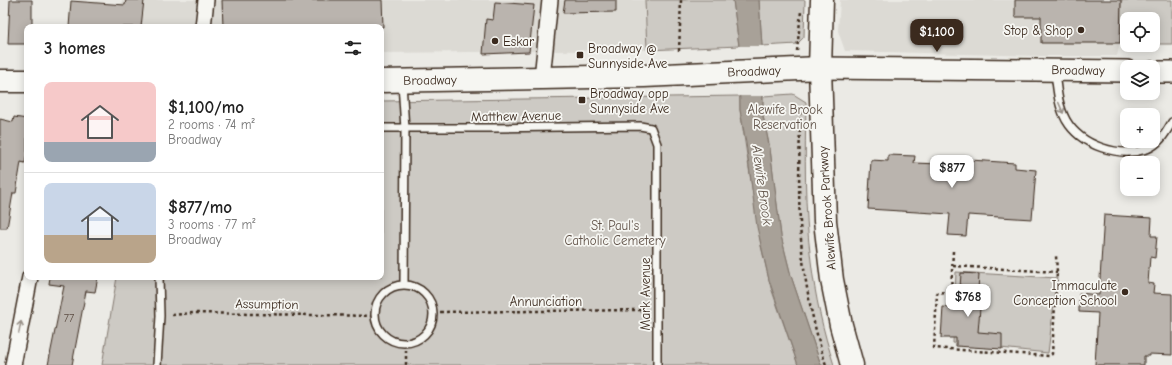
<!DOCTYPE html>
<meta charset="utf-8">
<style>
body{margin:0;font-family:"Comic Neue",sans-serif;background:#f6f6f6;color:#222;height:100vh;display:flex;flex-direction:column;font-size:15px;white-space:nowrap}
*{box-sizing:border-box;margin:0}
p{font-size:13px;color:#767676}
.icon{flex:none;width:22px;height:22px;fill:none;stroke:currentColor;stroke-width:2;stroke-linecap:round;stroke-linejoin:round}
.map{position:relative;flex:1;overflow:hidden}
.drawer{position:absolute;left:24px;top:24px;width:360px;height:256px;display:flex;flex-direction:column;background:#fff;border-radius:8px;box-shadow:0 2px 10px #0003}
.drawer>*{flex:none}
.tools{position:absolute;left:1120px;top:12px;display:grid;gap:8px}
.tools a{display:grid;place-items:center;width:40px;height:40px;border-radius:8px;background:#fff;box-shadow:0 2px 10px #0003;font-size:20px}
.price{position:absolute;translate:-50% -34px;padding:0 9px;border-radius:8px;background:#fff;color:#222;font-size:13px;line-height:26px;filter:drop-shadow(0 1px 2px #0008)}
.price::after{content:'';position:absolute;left:50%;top:24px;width:12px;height:9px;margin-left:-6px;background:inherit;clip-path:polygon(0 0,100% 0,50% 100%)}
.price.on{background:#3b2a1e;color:#fff}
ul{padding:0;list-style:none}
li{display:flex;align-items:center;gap:12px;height:100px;padding:0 20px}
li+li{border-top:1px solid #e0e0e0}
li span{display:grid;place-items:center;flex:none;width:112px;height:80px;border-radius:8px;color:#555}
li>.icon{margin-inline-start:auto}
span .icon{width:48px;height:48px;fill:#fffc;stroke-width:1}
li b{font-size:17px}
h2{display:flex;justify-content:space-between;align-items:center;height:48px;padding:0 20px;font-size:17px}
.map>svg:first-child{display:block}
.built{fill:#dcdad4}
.green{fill:#cdcac4;stroke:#847a71}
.water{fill:#a8a198;stroke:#7c7167}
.pier{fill:#ebeae5}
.building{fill:#bab4ae;stroke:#3b2a1e}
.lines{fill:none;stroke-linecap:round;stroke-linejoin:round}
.lane-casing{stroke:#3b2a1e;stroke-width:10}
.street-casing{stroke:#3b2a1e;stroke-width:18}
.secondary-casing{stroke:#3b2a1e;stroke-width:24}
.primary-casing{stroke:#3b2a1e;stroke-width:25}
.path{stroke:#3b2a1e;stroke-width:2.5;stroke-dasharray:3 3;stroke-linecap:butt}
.lane{stroke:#f6f6f2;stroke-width:7}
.street{stroke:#f6f6f2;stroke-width:15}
.secondary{stroke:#f6f6f2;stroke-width:21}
.primary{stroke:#f6f6f2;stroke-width:22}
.oneway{stroke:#989088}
.poi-dot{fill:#3b2a1e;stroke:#f6f6f2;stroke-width:1.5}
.labels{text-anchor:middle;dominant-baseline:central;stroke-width:3.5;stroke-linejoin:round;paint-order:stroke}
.number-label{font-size:11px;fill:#5b4c42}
.poi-label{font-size:13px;fill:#3b2a1e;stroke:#f6f6f2;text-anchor:start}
.street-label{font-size:13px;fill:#3b2a1e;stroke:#f6f6f2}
.park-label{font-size:13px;fill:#605248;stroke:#f6f6f2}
.water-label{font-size:14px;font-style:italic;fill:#615449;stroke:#f6f6f2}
</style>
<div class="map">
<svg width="1172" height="365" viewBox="0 0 1172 365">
<rect width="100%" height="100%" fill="#ebeae5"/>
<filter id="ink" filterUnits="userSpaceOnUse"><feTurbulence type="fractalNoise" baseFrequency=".025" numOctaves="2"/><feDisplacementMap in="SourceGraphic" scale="8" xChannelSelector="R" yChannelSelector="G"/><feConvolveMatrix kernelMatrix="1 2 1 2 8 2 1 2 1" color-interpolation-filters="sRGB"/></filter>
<g filter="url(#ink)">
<g class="built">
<polygon points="122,0 645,0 647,50 381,53 381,27 120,27"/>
<polygon points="840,0 1121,0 1120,43 1117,56 1040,56 845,51 838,31"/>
</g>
<g class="green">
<polygon points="645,0 733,0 739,46 647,50"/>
<polygon points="759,0 805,0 804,37 797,44 762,46"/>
<polygon points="1121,0 1172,0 1172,44 1153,44 1153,19 1127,19 1127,43 1120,43"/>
<path d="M793,94L806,102C805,155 804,208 811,261C815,296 823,331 834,365H821L791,276L781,236L770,149L763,116V96Z"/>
<polygon points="740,96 740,110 761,246 771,288 798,365 102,365 117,277 381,277 381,101"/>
<polygon points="956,272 1057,278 1048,353 953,343"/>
</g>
<polygon class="water" points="733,0 759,0 762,46 763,116 770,149 781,236 791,276 821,365 798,365 769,280 757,227 746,143 740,110 739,46"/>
<polygon class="pier" points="737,46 764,46 765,96 738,96"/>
<g class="building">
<polygon points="10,0 32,0 32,27 27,27 27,44 8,44"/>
<polygon points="126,0 144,0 141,27 69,27 71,1 125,5"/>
<polygon points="222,0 382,0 383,27 223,27"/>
<polygon points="565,0 616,0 616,12 563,13"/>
<polygon points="1015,0 1121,0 1120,43 1041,43 1041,17 1015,17"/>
<polygon points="495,2 534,5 529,52 483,54 486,19 493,20"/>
<polygon points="14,117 27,119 27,153 25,163 21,162 16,193 13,193 7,228 0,228 0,119 13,122"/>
<polygon points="888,155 915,156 914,163 940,164 941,158 1015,163 1015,168 1036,170 1032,219 968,215 966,236 948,235 950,214 868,209 871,160 888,161"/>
<polygon points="1104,215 1152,218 1151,236 1157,236 1155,258 1150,257 1148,283 1154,284 1153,293 1172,294 1172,355 1149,354 1149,356 1144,356 1144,365 1095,365 1098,313 1079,312 1079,293 1099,295"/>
<polygon points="961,273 979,274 977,308 980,308 978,332 1002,334 1002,349 956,346 956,338 941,338 943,307 955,308 955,304 959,304"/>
<polygon points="50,277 98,277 95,292 86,291 72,365 48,365 64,286 49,284"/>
</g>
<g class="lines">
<g class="lane-casing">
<g id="lane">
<path d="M1055,72C1057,89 1058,105 1066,120C1081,146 1119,158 1147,149C1160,144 1166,132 1172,122"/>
<polyline points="402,83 405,129 404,284"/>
<polyline points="381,128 492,128 640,126 651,128 657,144 657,365"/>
<circle cx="404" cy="314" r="29"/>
<polyline points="157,365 160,316 159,277"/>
</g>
</g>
<g class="street-casing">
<g id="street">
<polyline points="203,27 206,0"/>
<polyline points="542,78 550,0"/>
<polyline points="13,365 30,277"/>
</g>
</g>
<g class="secondary-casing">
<g id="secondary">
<polyline points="820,68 1127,71"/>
<polyline points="1153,72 1172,72"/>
</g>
</g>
<g class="primary-casing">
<g id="primary">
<polyline points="822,0 820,68 825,221 832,280 841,325 852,365"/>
<polyline points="0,81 27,81"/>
<polyline points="381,81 644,76 820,68"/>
</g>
</g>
<g class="path">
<polyline points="679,51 681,0"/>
<polyline points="797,51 801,11"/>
<path d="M800,106C800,145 798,183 800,222C802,270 811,319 826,365"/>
<polyline points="953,251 951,291 949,293 938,292 937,294 934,348 1049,356 1052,354 1057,272 1056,256"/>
<polyline points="953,266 1057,272"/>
<polyline points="434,312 645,310"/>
<polyline points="172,315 193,313 375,316"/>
<polyline points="406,365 406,343"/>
</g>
<use href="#lane" class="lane"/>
<use href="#street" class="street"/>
<use href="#secondary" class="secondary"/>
<use href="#primary" class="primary"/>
</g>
<defs><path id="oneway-shaft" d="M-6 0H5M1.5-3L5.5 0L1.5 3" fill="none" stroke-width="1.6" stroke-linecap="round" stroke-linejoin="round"/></defs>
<g class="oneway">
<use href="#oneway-shaft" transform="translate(1061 108) rotate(67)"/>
<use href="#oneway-shaft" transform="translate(20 327) rotate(-79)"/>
</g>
</g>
<g class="poi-dot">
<circle cx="1081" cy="30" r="4"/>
<circle cx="495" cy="41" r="4"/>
<rect x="576" y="51" width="8" height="8" rx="2"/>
<rect x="578" y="96" width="8" height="8" rx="2"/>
<circle cx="1125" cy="292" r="4"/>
</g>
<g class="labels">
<g class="number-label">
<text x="69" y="318">77</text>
</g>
<g class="poi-label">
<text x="1073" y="30" text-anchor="end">Stop &amp; Shop</text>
<text x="503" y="41">Eskar</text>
<text x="588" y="48">Broadway @<tspan x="588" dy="15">Sunnyside Ave</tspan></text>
<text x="590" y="93">Broadway opp<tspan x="590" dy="15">Sunnyside Ave</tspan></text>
<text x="1117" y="285" text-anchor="end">Immaculate<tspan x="1117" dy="15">Conception School</tspan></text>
</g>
<g class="street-label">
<text transform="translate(1078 70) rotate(1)">Broadway</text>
<text transform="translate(754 71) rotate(-2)">Broadway</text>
<text transform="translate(430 80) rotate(-1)">Broadway</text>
<text transform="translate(516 116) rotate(-1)">Matthew Avenue</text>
<text transform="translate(827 208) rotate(-94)">Alewife Brook Parkway</text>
<text transform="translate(645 294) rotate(-90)">Mark Avenue</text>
<text x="546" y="301">Annunciation</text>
<text transform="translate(267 304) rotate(1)">Assumption</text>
</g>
<g class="park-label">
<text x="785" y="109">Alewife Brook<tspan x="785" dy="15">Reservation</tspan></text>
<text x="615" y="225">St. Paul's<tspan x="615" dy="15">Catholic Cemetery</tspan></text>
</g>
<g class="water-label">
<text transform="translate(762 185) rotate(82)">Alewife Brook</text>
</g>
</g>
</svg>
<div class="tools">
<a><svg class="icon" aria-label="locate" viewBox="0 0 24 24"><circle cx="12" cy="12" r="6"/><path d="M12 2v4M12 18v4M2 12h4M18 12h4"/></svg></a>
<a><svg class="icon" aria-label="layers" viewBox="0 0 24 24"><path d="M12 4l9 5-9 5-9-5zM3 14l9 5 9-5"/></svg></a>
<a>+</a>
<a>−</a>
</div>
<b class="price on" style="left:937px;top:53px">$1,100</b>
<b class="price" style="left:952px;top:189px">$877</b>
<b class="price" style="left:968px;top:318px">$768</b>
<section class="drawer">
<h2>3 homes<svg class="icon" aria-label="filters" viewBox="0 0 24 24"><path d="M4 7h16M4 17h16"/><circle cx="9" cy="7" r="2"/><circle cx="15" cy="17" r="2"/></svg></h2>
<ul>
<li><span style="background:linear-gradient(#f6c9c9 75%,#9aa5b1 0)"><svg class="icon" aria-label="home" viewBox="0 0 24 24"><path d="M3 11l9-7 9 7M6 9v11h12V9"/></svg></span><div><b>$1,100/mo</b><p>2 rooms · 74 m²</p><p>Broadway</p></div></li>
<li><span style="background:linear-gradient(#c9d6e8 65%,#b9a48a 0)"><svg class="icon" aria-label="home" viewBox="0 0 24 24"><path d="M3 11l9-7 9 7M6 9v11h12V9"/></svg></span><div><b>$877/mo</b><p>3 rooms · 77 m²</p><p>Broadway</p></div></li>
</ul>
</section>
</div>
